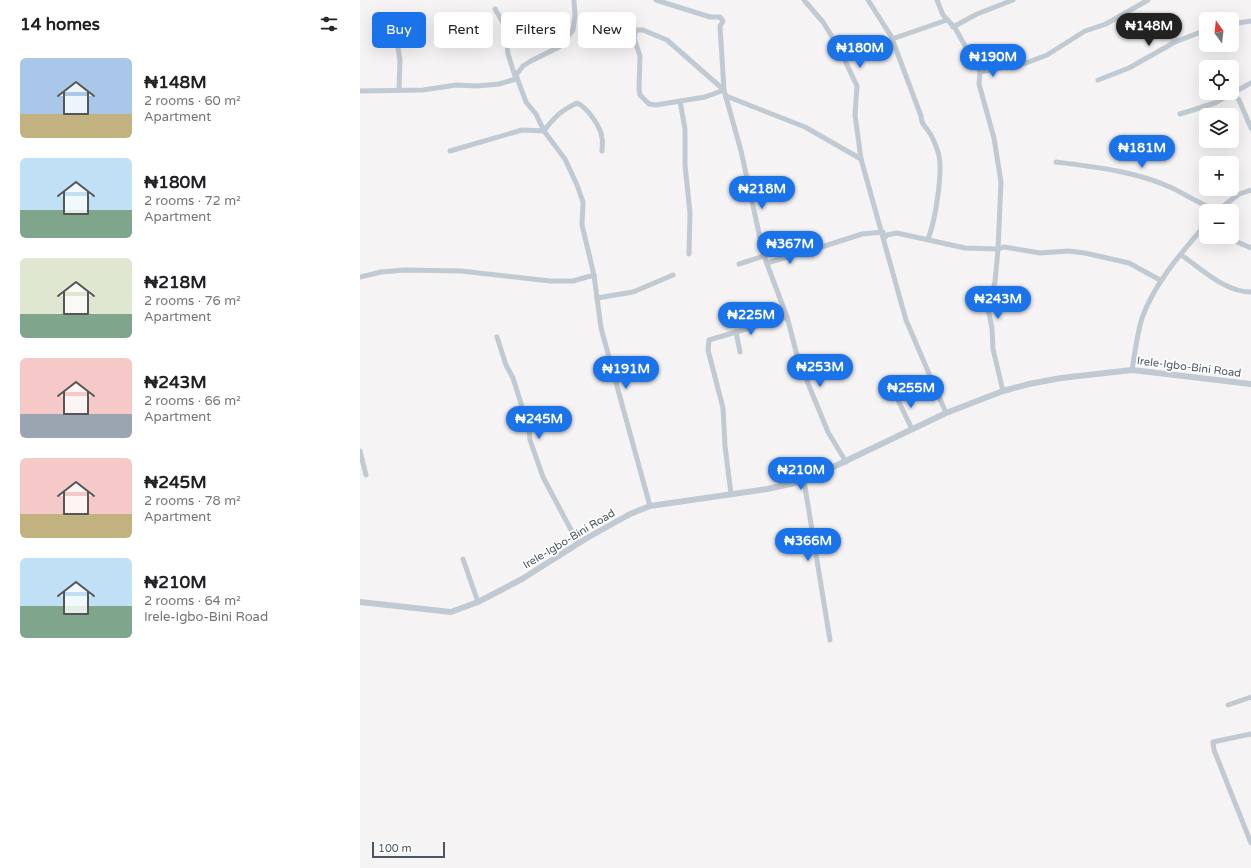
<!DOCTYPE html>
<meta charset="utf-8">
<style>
body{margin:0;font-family:"Varela Round",sans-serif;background:#f6f6f6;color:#202124;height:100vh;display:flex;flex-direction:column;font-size:15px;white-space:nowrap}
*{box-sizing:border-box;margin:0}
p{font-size:13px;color:#757577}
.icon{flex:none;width:22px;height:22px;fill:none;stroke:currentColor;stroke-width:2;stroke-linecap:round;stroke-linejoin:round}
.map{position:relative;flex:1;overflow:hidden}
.panel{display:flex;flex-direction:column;background:#fff;width:360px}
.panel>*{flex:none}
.hud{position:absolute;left:12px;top:12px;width:380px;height:36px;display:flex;gap:8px}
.needle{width:26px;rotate:345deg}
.buttons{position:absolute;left:839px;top:12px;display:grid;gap:8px}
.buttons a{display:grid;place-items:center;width:40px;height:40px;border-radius:6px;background:#fff;box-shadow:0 4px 16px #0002;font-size:20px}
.scale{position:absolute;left:12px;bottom:10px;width:73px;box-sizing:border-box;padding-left:4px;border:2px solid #4a5661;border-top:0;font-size:11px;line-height:14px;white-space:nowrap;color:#4a5661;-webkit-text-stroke:3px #fff;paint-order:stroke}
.price{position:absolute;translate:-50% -34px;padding:0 9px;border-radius:14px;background:#1a73e8;color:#fff;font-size:13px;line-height:26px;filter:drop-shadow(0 1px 2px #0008)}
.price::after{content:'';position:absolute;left:50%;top:24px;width:12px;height:9px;margin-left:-6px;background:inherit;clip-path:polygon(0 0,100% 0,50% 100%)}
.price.current{background:#222;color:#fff}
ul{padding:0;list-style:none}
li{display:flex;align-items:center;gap:12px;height:100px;padding:0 20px}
li span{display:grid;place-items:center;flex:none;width:112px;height:80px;border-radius:6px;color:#555}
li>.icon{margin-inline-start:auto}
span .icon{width:48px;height:48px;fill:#fffc;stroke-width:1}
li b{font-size:17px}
h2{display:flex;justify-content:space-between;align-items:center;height:48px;padding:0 20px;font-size:17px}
.tag{padding:0 14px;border-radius:6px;background:#fff;box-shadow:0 4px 16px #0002;font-size:14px;line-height:36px}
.tag.current{background:#1a73e8;color:#fff}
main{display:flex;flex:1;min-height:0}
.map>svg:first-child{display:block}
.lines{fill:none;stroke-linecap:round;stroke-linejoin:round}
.minor{stroke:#c1cad2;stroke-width:5}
.tertiary{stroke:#c1cad2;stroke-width:6}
.labels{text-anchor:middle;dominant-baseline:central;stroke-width:3.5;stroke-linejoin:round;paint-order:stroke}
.street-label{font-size:11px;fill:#4a5661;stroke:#fff}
</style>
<main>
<section class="panel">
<h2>14 homes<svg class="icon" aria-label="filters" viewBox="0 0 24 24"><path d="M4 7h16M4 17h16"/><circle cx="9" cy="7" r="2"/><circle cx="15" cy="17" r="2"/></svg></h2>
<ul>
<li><span style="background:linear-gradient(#a9c7e8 70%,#c2b280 0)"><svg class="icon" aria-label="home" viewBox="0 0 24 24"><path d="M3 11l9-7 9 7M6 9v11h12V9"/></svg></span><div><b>₦148M</b><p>2 rooms · 60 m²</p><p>Apartment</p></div></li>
<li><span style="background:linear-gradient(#bfe0f5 65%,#7fa58c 0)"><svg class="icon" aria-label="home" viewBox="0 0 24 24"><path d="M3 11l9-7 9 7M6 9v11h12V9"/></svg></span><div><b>₦180M</b><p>2 rooms · 72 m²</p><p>Apartment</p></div></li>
<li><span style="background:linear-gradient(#dfe7d0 70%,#7fa58c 0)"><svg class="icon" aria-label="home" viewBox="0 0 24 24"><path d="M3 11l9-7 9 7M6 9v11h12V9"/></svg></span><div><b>₦218M</b><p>2 rooms · 76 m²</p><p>Apartment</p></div></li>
<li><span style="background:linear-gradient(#f6c9c9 70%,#9aa5b1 0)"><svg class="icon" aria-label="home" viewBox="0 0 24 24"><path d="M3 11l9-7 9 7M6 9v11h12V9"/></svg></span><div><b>₦243M</b><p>2 rooms · 66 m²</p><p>Apartment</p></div></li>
<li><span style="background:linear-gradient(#f6c9c9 70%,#c2b280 0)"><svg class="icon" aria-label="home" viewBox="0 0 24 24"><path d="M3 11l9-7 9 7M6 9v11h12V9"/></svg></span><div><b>₦245M</b><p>2 rooms · 78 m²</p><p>Apartment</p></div></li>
<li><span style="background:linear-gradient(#bfe0f5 60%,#7fa58c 0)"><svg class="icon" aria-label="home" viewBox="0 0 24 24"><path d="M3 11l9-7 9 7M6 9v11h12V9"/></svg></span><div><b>₦210M</b><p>2 rooms · 64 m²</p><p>Irele-Igbo-Bini Road</p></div></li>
</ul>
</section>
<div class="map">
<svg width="891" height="868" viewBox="0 0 891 868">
<rect width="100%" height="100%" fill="#f5f3f3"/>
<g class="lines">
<g class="minor">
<path d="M214,0L215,16L213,30L206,39L199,47L171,61L163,66L156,75L166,102L176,114L184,131C194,117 202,110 217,103C227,107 241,127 242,138C243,142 242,147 242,151"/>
<polyline points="296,0 350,17 360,17 363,21 360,26 364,90 381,151 404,256 427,317 438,359 468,432 486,462"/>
<polyline points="444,0 463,22 479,48 497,86 495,115 501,159 546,320 586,413"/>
<path d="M508,0L531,36L561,116C562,126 564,124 569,132C573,137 576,146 578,152C584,169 575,222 568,239"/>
<polyline points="577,0 583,15 595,28 620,72"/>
<polyline points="872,24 891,21"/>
<polyline points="593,27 617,14 653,0"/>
<polygon points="276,30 283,30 307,40 364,90 345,97 296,105 289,104 280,95 279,89 280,56 274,38"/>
<polyline points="532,39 587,20"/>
<polyline points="37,42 40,60 39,90"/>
<polyline points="738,80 769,68 815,42 846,30"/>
<polyline points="0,91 63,90 96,85 117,86 139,84 156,79 148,54 145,26 135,9"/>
<polyline points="873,94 879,100 891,128"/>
<polyline points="366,96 445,127 501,159"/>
<polyline points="320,101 325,129 325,165 330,213 329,254"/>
<polyline points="820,114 855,103 891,83"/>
<polyline points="90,151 162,130 184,131 205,159 217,185 223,202 222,225 234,275 241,328 290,506"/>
<path d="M696,162C735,167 774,171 810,187C823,193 835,201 849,207L852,211"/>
<polyline points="857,211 879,194 891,190"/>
<polyline points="399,236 405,237 416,243 432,246 449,251 502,234 523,232"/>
<polyline points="866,237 891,248"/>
<polyline points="524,238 527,235 537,233 605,248 638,249 644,247 680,253 708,251 725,253 769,263 800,280"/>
<path d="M821,255C842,269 865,292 891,292"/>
<polyline points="407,263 448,251"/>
<polyline points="379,264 404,256"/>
<polyline points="0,277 21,272 44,270 101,271 190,281 213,281 234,275"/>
<polyline points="237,298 273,292 313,275"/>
<polyline points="376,332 380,352"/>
<polyline points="137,337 146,365 153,378 169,429 170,440 183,477 218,543"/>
<path d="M772,370C775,353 777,334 782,318C795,282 822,252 846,224"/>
<polyline points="643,391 633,349 632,328 628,309 635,282 638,249 641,182 634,138 619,84 620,72 666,63 687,55 725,31 746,24 788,0"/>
<polyline points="536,396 552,429"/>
<polyline points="0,451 6,475"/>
<polyline points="444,481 470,640"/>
<polyline points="371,494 365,446 363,408 348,350 349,340 427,317"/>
<polyline points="103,559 118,602"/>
<polyline points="868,705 891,697"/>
<polyline points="891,734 853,742 854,750 891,843"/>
</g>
<polyline class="tertiary" points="0,602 91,612 118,602 162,579 227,538 270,514 290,506 407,489 444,481 586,413 643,391 669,384 701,378 772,370 891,384"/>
</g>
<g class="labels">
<g class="street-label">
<text transform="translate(829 367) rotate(7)">Irele-Igbo-Bini Road</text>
<text transform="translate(209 539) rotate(-31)">Irele-Igbo-Bini Road</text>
</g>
</g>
</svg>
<div class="buttons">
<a><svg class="needle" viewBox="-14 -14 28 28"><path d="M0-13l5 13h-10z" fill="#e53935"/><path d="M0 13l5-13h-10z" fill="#757577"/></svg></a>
<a><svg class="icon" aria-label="locate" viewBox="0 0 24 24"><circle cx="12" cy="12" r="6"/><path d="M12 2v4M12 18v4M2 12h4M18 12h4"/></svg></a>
<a><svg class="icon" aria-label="layers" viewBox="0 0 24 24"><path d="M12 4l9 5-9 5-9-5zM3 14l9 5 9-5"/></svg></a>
<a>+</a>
<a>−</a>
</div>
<div class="scale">100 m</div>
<b class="price current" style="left:789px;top:47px">₦148M</b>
<b class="price" style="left:500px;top:69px">₦180M</b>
<b class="price" style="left:633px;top:78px">₦190M</b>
<b class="price" style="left:782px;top:169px">₦181M</b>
<b class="price" style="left:402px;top:210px">₦218M</b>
<b class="price" style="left:430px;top:265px">₦367M</b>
<b class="price" style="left:638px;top:320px">₦243M</b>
<b class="price" style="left:391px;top:336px">₦225M</b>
<b class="price" style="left:460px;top:388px">₦253M</b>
<b class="price" style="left:266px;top:390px">₦191M</b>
<b class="price" style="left:551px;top:409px">₦255M</b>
<b class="price" style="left:179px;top:440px">₦245M</b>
<b class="price" style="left:441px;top:491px">₦210M</b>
<b class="price" style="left:448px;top:562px">₦366M</b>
<div class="hud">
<a class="tag current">Buy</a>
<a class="tag">Rent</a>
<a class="tag">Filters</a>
<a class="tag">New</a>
</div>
</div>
</main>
